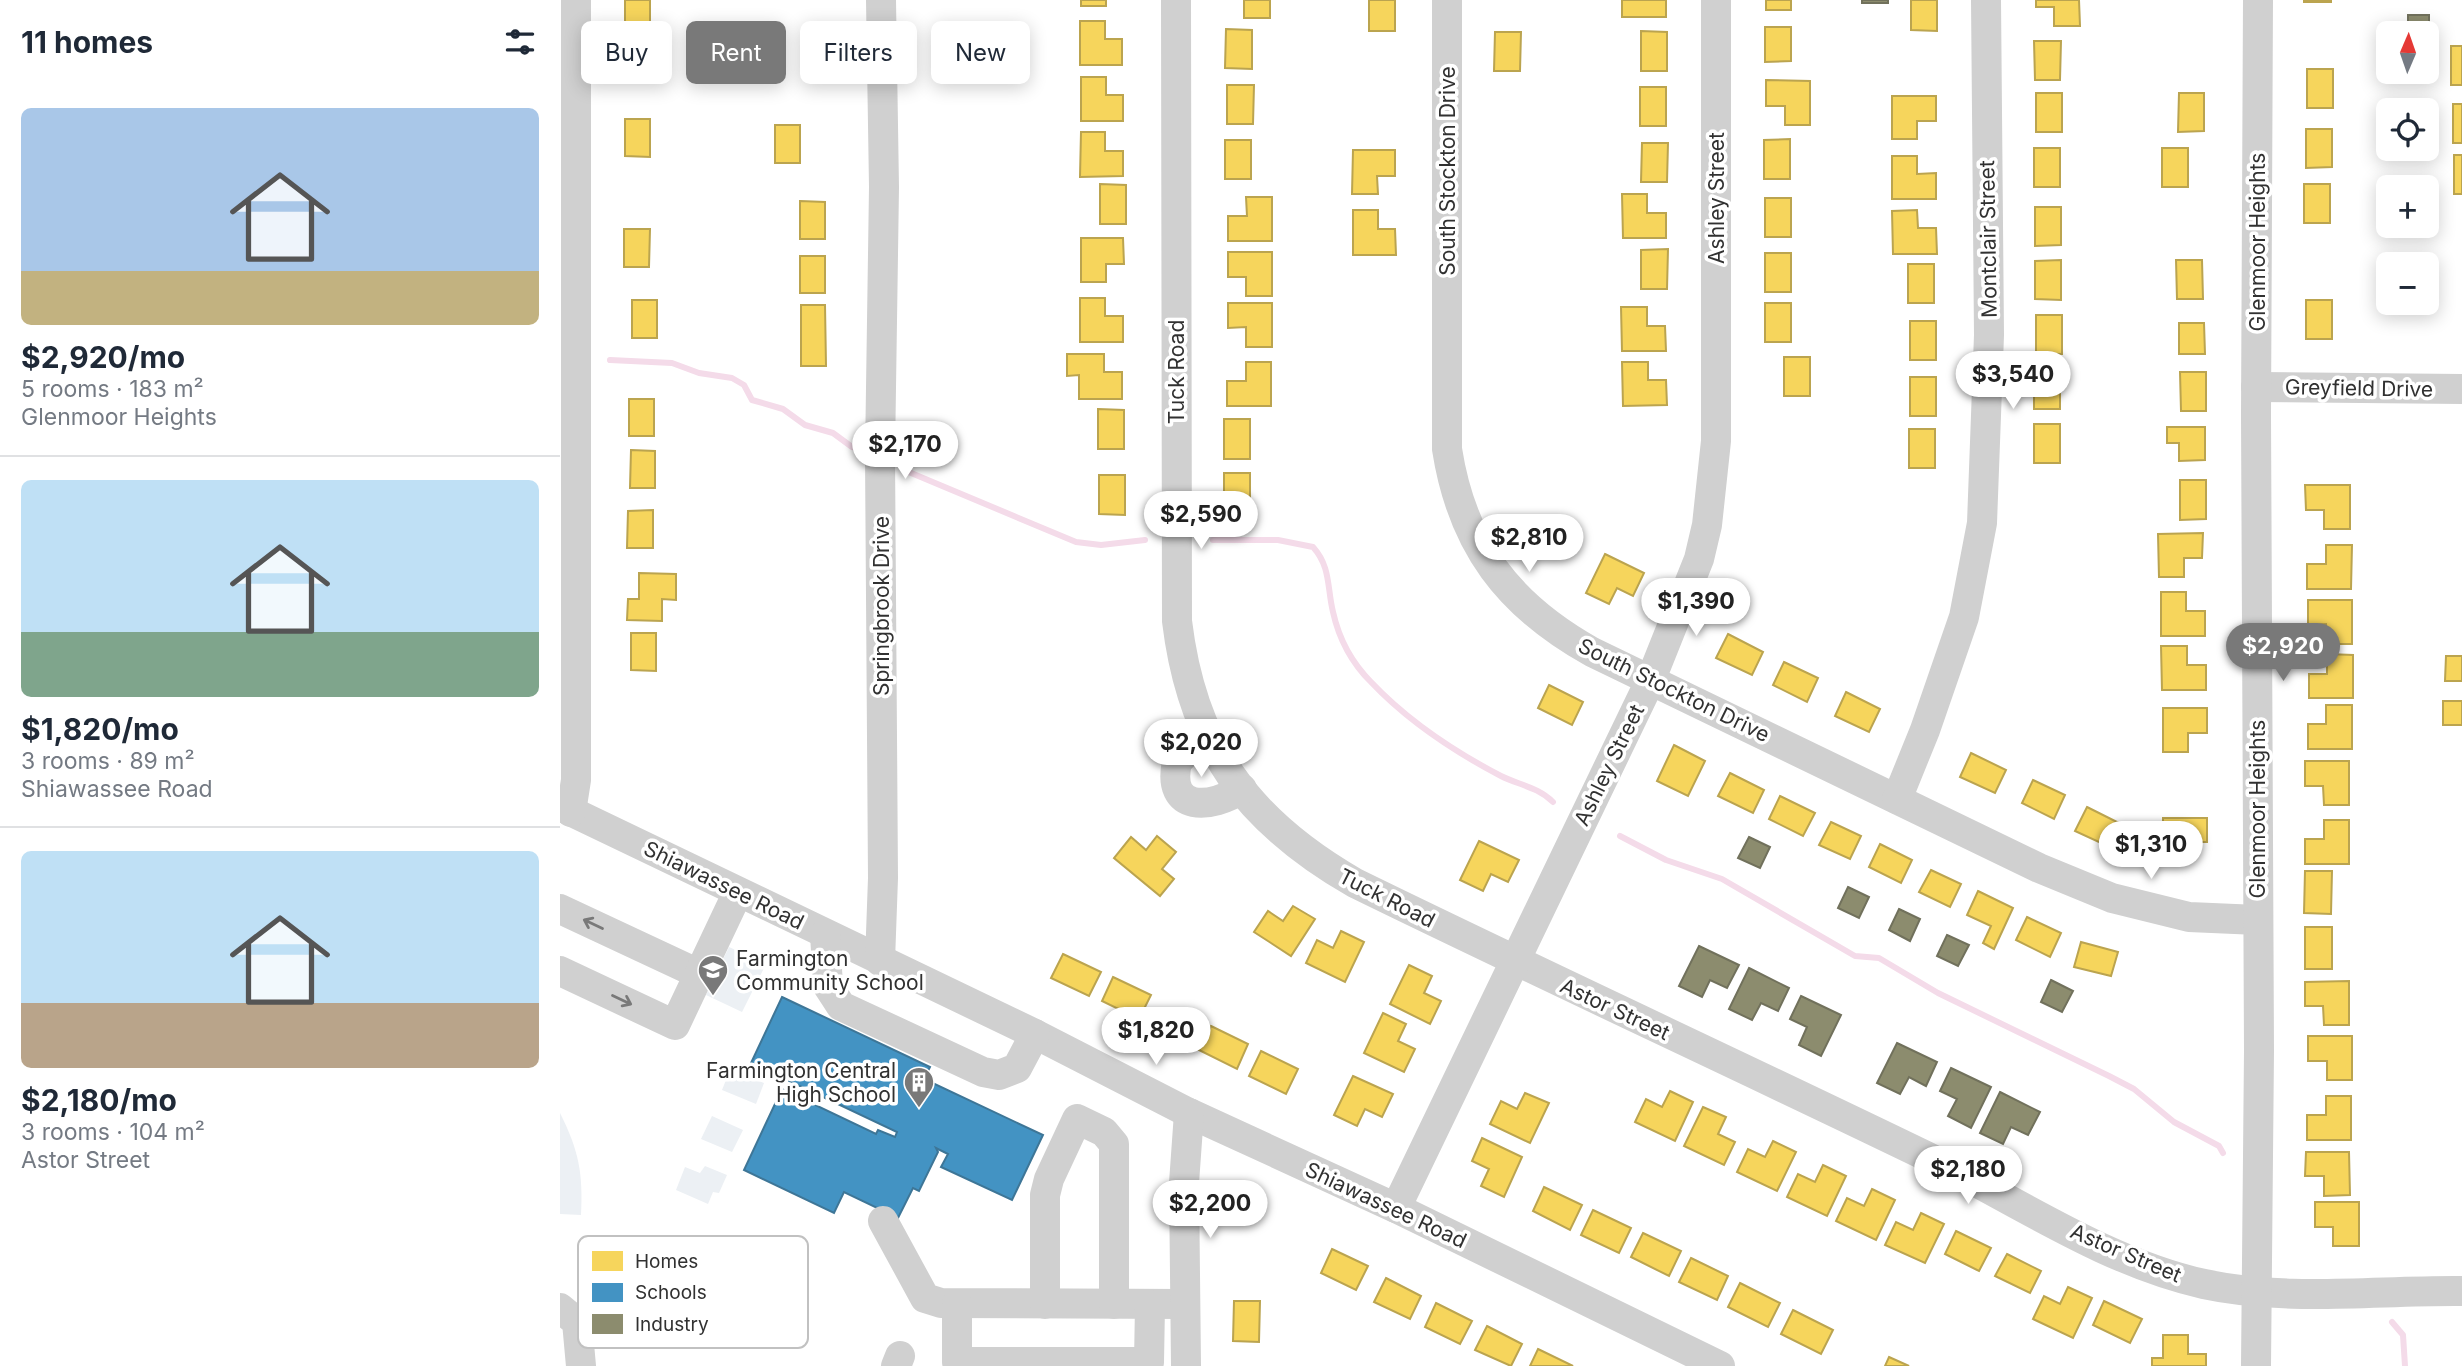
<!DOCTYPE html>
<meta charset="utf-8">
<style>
body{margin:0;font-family:Inter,sans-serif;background:#f6f6f7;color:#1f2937;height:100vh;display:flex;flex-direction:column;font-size:26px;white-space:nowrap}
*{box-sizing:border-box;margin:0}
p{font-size:23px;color:#747a83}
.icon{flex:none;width:38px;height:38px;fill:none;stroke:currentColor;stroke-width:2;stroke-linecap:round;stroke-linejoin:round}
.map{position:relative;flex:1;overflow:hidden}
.side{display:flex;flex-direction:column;background:#fff;width:560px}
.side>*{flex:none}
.top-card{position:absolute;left:21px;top:21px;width:665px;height:63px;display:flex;gap:14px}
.needle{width:46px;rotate:2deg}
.buttons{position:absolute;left:1816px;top:21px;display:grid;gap:14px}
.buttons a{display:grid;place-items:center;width:63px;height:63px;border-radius:10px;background:#fff;box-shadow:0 4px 18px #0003;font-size:35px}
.price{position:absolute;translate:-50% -60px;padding:0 16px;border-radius:24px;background:#fff;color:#222;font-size:23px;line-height:46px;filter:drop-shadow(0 2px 4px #0008)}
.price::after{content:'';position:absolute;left:50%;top:42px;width:21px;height:16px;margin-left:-10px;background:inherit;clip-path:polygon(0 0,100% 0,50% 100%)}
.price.selected{background:#797979;color:#fff}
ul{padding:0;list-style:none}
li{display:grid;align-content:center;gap:14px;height:371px;padding:0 21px}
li+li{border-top:2px solid #e0e1e3}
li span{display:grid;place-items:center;height:217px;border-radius:10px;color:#555}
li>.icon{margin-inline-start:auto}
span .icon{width:126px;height:126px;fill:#fffc;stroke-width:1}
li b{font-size:30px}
h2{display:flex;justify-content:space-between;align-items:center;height:84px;padding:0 21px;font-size:30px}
.tag{padding:0 24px;border-radius:10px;background:#fff;box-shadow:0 4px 18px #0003;font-size:24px;line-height:63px}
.tag.selected{background:#797979;color:#fff}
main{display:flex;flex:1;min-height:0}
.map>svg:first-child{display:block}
.green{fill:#ecf0f4}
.homes{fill:#f6d55c;stroke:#bba44f;stroke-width:2}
.schools{fill:#4393c3;stroke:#3e7697;stroke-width:2}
.industry{fill:#8c8c6e;stroke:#71715c;stroke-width:2}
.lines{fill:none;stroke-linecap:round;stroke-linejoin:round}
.stream{stroke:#f4dbe9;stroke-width:6}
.minor{stroke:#d0d0d0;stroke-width:30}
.oneway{stroke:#797979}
.labels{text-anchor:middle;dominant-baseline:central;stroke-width:7;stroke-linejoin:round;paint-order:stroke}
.street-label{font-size:21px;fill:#313131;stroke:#fff}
.poi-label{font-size:21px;fill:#313131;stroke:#fff;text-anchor:start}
.key{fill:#fff;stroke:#c1c1c1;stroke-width:2}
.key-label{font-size:19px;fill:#313131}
</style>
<main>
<section class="side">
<h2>11 homes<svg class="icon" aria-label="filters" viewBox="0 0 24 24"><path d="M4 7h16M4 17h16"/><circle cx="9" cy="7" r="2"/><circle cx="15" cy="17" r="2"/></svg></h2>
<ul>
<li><span style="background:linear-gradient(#a9c7e8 75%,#c2b280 0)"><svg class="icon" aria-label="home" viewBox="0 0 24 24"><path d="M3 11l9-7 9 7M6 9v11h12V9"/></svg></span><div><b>$2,920/mo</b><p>5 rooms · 183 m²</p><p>Glenmoor Heights</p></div></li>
<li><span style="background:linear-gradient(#bfe0f5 70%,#7fa58c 0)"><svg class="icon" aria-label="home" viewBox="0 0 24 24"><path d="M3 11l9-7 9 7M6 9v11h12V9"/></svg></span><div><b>$1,820/mo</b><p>3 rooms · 89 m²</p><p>Shiawassee Road</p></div></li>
<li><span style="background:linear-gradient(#bfe0f5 70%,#b9a48a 0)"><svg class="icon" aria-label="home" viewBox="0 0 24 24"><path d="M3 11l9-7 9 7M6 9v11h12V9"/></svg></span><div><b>$2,180/mo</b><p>3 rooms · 104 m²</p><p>Astor Street</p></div></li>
</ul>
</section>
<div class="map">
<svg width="1902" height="1366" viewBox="0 0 1902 1366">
<rect width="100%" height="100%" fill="#fff"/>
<g class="green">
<polygon points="169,947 206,964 182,1012 146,995"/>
<polygon points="170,1070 204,1083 196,1104 162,1090"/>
<path d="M0,1113C19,1151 23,1173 21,1215L0,1214Z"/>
<polygon points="152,1116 183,1130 172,1152 141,1139"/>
<polygon points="145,1166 167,1175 159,1193 153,1192 148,1204 116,1190 125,1167 140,1173"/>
</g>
<g class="homes">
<rect x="65" y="0" width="25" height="28"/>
<rect x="521" y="0" width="25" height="6"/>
<rect x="684" y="0" width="26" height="18"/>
<rect x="809" y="0" width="26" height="31"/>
<rect x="1062" y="0" width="44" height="17"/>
<rect x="1206" y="0" width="25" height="10"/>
<polygon points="1351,0 1377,0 1377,31 1351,30"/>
<polygon points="1476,0 1519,0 1520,26 1494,26 1494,7 1476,7"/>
<rect x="1744" y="0" width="27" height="2"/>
<polygon points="520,21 545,21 545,39 562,39 562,65 520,65"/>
<polygon points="1205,27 1231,27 1231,61 1205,62"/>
<polygon points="666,29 692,30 692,69 665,68"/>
<polygon points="1081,31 1107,32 1107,71 1081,71"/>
<polygon points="935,32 961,32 960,71 934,71"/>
<polygon points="1474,41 1501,41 1500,80 1475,80"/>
<rect x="1891" y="46" width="11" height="39"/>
<rect x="1747" y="69" width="26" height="39"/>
<polygon points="521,77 546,77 546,95 563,95 563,121 521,121"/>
<polygon points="1206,80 1250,81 1250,125 1225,125 1225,106 1206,106"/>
<polygon points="667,85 694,85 693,124 667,124"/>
<rect x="1080" y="87" width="26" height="39"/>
<rect x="1476" y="93" width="26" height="39"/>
<polygon points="1619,93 1644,93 1644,131 1618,132"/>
<polygon points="1332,96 1376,96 1376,121 1357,121 1357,139 1332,139"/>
<rect x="1893" y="104" width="9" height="39"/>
<polygon points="65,119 90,119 90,157 65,156"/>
<rect x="215" y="125" width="25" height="38"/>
<polygon points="1746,129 1772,129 1772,167 1746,168"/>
<polygon points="521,132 545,132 545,151 563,151 563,176 520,177"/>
<polygon points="1230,139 1230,179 1204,179 1204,140"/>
<rect x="665" y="140" width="26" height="39"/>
<polygon points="1082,143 1108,143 1107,182 1081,182"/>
<rect x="1474" y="148" width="26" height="39"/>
<rect x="1602" y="148" width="26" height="39"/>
<polygon points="793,150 835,150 835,176 817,176 818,194 792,194"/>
<rect x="1894" y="155" width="8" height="39"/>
<polygon points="1332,156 1357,156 1357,174 1376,173 1376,199 1332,199"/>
<polygon points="540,184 566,185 566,224 540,224"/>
<rect x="1744" y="184" width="26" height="39"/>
<polygon points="1062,194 1087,194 1087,213 1106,213 1106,238 1063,238"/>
<polygon points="686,197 712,197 712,241 668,241 668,216 687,216"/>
<rect x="1205" y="198" width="26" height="39"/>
<polygon points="240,201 265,202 265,239 240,239"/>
<polygon points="1475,207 1501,207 1501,245 1475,246"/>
<polygon points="793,210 818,210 818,229 835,229 836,255 793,255"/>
<polygon points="1357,210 1358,228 1376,228 1377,254 1333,254 1332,211"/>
<polygon points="64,229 90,229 89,267 64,267"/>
<polygon points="521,238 563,238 564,264 546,264 546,282 521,282"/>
<polygon points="1108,249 1107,289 1081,289 1081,250"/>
<polygon points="668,252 712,252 712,296 686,296 686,277 668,277"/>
<rect x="1205" y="253" width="26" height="39"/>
<rect x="240" y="256" width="25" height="37"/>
<polygon points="1501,260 1501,300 1475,299 1475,261"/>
<polygon points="1616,260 1642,260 1643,299 1617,299"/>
<rect x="1348" y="264" width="26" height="39"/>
<polygon points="520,298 545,298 545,316 563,316 563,342 520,342"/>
<rect x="72" y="300" width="25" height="38"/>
<rect x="1746" y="300" width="26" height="39"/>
<polygon points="668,303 712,303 712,347 686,347 686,327 668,328"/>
<rect x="1205" y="303" width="26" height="39"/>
<polygon points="241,305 265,305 266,366 241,366"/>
<polygon points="1061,307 1087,307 1087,326 1105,326 1106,351 1062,351"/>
<rect x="1476" y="315" width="26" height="39"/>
<rect x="1350" y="321" width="26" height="39"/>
<polygon points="1619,323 1644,323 1645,354 1619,354"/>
<polygon points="507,354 544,354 544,372 562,372 562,399 519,399 519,375 507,376"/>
<rect x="1224" y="357" width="26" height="39"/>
<polygon points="686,362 711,362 711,406 667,406 667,381 686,381"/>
<polygon points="1062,362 1088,362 1088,380 1106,380 1107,405 1063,406"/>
<rect x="1474" y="370" width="26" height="39"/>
<polygon points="1620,372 1646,372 1646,411 1621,411"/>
<rect x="1350" y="377" width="26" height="39"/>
<rect x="69" y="399" width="25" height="37"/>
<polygon points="538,409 564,410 564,449 538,449"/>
<rect x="664" y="419" width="26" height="40"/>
<rect x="1474" y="424" width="26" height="39"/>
<polygon points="1607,427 1645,427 1645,460 1619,461 1619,443 1607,443"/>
<rect x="1349" y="429" width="26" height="39"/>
<polygon points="71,450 95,451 95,488 70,488"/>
<polygon points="664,473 690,473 690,513 664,512"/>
<polygon points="539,475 565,475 565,515 539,514"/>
<polygon points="1620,480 1646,480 1646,519 1620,520"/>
<polygon points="1745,485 1790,485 1790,529 1764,529 1764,510 1746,510"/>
<polygon points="93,510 93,548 67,548 68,511"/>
<polygon points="1643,533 1642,558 1624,558 1624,577 1599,577 1598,534"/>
<polygon points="1766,545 1792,545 1791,589 1747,589 1747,564 1766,564"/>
<polygon points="1045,554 1084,573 1073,596 1057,588 1049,604 1026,593"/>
<polygon points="79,573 116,574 116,600 102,599 102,621 67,620 68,599 79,599"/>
<polygon points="1601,592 1626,592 1626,611 1645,611 1645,636 1601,636"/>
<polygon points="1748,600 1792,600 1792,644 1766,644 1766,624 1748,625"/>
<polygon points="71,633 96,633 96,671 71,670"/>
<polygon points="1168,634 1203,652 1192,675 1156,658"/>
<polygon points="1601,646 1627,646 1627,665 1646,665 1646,690 1602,690"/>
<polygon points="1767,654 1793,655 1793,698 1749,698 1749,674 1767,674"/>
<polygon points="1886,656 1902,656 1902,681 1885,681"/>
<polygon points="1224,662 1258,678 1247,702 1213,685"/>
<polygon points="989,685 1023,702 1012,725 978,708"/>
<polygon points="1286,692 1320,709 1309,732 1275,716"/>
<rect x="1883" y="701" width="19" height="24"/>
<polygon points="1766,705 1792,705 1792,749 1748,749 1748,724 1766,724"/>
<polygon points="1603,708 1647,708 1647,733 1628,733 1628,752 1603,752"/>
<polygon points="1114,745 1145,761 1128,796 1097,781"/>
<polygon points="1411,753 1446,770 1435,793 1400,777"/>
<polygon points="1745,761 1789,761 1789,805 1764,805 1763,786 1745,786"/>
<polygon points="1170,773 1204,790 1193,813 1158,796"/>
<polygon points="1473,780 1505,795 1494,819 1462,803"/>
<polygon points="1220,796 1255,813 1243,836 1209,819"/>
<polygon points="1527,807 1565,826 1554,849 1515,831"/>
<polygon points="1603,818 1647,818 1647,842 1628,842 1628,862 1603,862"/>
<polygon points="1764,820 1789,820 1789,864 1745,864 1745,839 1764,839"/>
<polygon points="1271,822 1301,836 1290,859 1259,845"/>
<polygon points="597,836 616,852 602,869 614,879 600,896 554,858 571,837 586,850"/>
<polygon points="919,841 959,860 948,882 931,874 923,891 900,880"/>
<polygon points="1320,844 1352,860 1341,883 1309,867"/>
<polygon points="1371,870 1401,884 1390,907 1359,892"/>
<polygon points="1745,871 1772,871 1771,914 1744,913"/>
<polygon points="1418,891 1453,908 1434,949 1423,943 1431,926 1407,915"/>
<polygon points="733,906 755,919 731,956 694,932 708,911 723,921"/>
<polygon points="1467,917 1501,933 1490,957 1456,940"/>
<rect x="1745" y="927" width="27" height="42"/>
<polygon points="781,931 804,942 785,982 746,963 757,940 773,948"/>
<polygon points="1521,942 1558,952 1551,976 1514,967"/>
<polygon points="503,954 541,972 529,996 491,978"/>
<polygon points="849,965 872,976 864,993 881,1001 870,1024 830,1004"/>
<polygon points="553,977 591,995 579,1019 542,1001"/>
<polygon points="1789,981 1789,1025 1764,1025 1763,1006 1745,1006 1745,982"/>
<polygon points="823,1013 846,1024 838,1041 855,1049 844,1072 804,1053"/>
<polygon points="651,1026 688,1044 677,1069 639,1050"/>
<polygon points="1748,1036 1792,1036 1792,1080 1767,1080 1767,1061 1748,1061"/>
<polygon points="701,1051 738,1069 726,1094 689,1076"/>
<polygon points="793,1076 833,1094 822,1117 805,1109 797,1126 774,1115"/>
<polygon points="1110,1091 1133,1102 1115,1141 1075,1122 1086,1099 1102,1107"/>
<polygon points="965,1093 989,1103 970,1143 930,1124 941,1101 957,1109"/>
<polygon points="1766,1096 1791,1096 1791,1140 1747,1140 1747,1115 1766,1115"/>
<polygon points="1143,1107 1166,1117 1158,1134 1175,1142 1164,1165 1124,1146"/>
<polygon points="922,1138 962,1157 944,1197 921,1186 929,1169 912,1161"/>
<polygon points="1213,1141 1236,1152 1217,1191 1177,1172 1188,1149 1205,1157"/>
<polygon points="1746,1152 1789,1152 1790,1195 1764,1196 1764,1176 1745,1176"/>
<polygon points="1263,1165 1286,1176 1267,1216 1227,1197 1238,1174 1255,1182"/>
<polygon points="984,1187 1022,1205 1010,1230 973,1211"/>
<polygon points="1312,1189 1335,1200 1316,1240 1276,1221 1287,1198 1304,1206"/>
<polygon points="1755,1202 1799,1202 1799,1246 1773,1246 1773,1227 1755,1227"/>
<polygon points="1033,1210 1071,1228 1059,1253 1021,1235"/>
<polygon points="1361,1213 1384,1224 1365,1263 1325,1245 1336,1222 1353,1230"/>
<polygon points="1396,1231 1431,1248 1419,1271 1385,1254"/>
<polygon points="1083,1233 1121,1251 1109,1276 1071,1257"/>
<polygon points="772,1249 808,1266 796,1290 761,1273"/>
<polygon points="1447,1254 1481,1271 1470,1293 1435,1276"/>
<polygon points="1131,1258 1168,1276 1157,1300 1119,1282"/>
<polygon points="826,1278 861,1296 850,1319 814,1302"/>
<polygon points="1180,1283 1220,1303 1208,1327 1168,1307"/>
<polygon points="1508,1287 1532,1298 1513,1338 1473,1319 1484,1296 1500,1304"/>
<polygon points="674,1301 700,1301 699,1342 673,1341"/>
<polygon points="1544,1301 1582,1319 1570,1343 1533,1325"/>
<polygon points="876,1303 912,1321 900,1344 865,1327"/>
<polygon points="1233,1310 1273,1330 1261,1354 1221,1334"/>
<polygon points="927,1326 962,1344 951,1366 915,1350"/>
<polygon points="1603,1335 1628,1335 1628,1354 1646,1354 1646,1366 1592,1366 1592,1358 1603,1358"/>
<polygon points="978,1349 1013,1366 970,1366"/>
<polygon points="1329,1357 1349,1366 1325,1366"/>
</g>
<polygon class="schools" points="222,997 370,1067 364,1079 483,1135 452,1200 381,1167 388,1154 376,1148 378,1152 359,1191 353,1188 338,1218 284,1192 274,1213 184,1170 222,1089 316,1134 318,1130 335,1137 337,1132 191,1063"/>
<g class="industry">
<rect x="1302" y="0" width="26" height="3"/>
<polygon points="1848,15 1869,15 1869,35 1848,33"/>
<polygon points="1189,837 1210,847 1200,868 1178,858"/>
<polygon points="1288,887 1309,897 1299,918 1278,908"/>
<polygon points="1339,909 1360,919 1350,941 1329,930"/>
<polygon points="1387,935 1409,945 1398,966 1377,956"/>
<polygon points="1139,946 1179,965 1167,988 1150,980 1142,997 1119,986"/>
<polygon points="1189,968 1229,988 1218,1011 1201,1003 1192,1020 1169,1009"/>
<polygon points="1491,980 1513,991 1502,1012 1481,1002"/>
<polygon points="1241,996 1281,1015 1261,1056 1239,1045 1247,1027 1230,1019"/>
<polygon points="1337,1043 1377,1062 1366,1086 1349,1077 1340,1094 1317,1083"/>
<polygon points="1391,1068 1431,1087 1411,1128 1388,1116 1397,1099 1380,1091"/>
<polygon points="1440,1092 1480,1112 1468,1135 1451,1127 1443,1144 1420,1133"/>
</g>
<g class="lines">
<g class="stream">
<polyline points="50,360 112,363 139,373 172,378 184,385 192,400 223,409 245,425 273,433 292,447 303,449"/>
<polyline points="344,470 516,542 541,545 585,540"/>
<path d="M653,540H718L753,547C771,567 767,588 773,612C779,639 791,662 811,682C846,719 895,752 941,776C959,785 978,787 993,802"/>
<polyline points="1060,836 1106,860 1162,879 1295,956 1319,958 1378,993 1549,1076 1574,1089 1614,1122 1659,1146 1663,1153"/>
<polyline points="1832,1322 1843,1335 1845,1366"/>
</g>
<g class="minor">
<path d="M616,0L617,621C632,746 687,821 795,883C985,976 1176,1064 1366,1156C1456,1200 1545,1262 1644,1284C1727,1302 1817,1290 1902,1291"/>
<path d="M887,0V449C902,545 948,605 1032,652L1479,868L1552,898L1629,917L1698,920"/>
<polyline points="1696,387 1902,389"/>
<path d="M649,739L631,748L617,762C606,813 651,809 682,789"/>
<polyline points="1337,799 1365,730 1404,617 1422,523 1429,335 1426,0"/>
<polyline points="0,806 475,1034 629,1113 836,1208 1160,1366"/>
<polyline points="11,812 16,780 16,0"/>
<polyline points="0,909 139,974"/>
<polyline points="265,934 268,986 281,1006 423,1072 439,1075 457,1068 475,1034"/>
<polyline points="320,961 323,878 320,455 324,187 321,0"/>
<polyline points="0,971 115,1025 178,892"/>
<polyline points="836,1208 1091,679 1139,559 1147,525 1156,441 1156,0"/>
<polyline points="323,1221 365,1298 381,1303 625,1304"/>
<polyline points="397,1304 397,1362 589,1362 590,1305"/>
<polyline points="485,1304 485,1195 489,1179 517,1119 544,1132 554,1144 554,1304"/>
<polyline points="0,1308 17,1322 21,1366"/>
<polyline points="336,1366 340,1356"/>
<polyline points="626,1366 624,1183 629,1113"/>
<polyline points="1696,1366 1699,1051 1696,415 1698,0"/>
</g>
</g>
<defs><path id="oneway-shaft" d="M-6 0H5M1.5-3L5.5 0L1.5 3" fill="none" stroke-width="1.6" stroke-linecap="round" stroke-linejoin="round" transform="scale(1.75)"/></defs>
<g class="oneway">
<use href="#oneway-shaft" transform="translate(33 924) rotate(-155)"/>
<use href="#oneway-shaft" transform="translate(62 1000) rotate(25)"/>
</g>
<defs>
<g id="school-pin" transform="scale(1.575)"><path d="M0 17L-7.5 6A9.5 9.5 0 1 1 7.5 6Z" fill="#797979" stroke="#fff"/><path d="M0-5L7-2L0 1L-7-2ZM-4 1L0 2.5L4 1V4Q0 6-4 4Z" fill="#fff"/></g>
<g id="building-pin" transform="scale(1.575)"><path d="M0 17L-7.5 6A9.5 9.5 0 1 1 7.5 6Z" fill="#797979" stroke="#fff"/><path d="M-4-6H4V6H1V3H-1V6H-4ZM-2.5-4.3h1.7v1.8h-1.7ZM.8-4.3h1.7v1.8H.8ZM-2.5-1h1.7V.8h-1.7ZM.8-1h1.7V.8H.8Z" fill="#fff"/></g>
</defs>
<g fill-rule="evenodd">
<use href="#school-pin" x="153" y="970"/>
<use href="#building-pin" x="359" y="1082"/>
</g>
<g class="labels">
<g class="street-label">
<text transform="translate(887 171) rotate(-90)">South Stockton Drive</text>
<text transform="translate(1156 198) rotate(-90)">Ashley Street</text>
<text transform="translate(1428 239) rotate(-91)">Montclair Street</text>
<text transform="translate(1697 242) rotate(-90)">Glenmoor Heights</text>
<text transform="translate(616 372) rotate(-90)">Tuck Road</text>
<text transform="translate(1799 388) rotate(1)">Greyfield Drive</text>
<text transform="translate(321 606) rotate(-90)">Springbrook Drive</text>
<text transform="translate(1114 690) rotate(26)">South Stockton Drive</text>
<text transform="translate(1049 765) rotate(-64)">Ashley Street</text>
<text transform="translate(1697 809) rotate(-90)">Glenmoor Heights</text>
<text transform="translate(164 885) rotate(26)">Shiawassee Road</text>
<text transform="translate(827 898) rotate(27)">Tuck Road</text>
<text transform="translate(1055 1009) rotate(25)">Astor Street</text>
<text transform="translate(826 1205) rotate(25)">Shiawassee Road</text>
<text transform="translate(1566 1253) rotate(23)">Astor Street</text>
</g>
<g class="poi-label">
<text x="176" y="958">Farmington<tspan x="176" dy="24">Community School</tspan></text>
<text x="336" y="1070" text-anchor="end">Farmington Central<tspan x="336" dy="24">High School</tspan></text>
</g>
</g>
<rect x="18" y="1236" width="230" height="112" rx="10" class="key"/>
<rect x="32" y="1251" width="31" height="20" fill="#f6d55c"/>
<rect x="32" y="1283" width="31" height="19" fill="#4393c3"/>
<rect x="32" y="1314" width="31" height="20" fill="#8c8c6e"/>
<g class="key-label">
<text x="75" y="1268">Homes</text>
<text x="75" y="1299">Schools</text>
<text x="75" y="1331">Industry</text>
</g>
</svg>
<div class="buttons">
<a><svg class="needle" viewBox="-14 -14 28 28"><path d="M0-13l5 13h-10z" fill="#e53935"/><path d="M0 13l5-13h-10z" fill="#747a83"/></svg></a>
<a><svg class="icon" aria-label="locate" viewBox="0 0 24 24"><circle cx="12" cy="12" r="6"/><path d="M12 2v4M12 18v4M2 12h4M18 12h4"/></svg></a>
<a>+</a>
<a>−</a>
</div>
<b class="price" style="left:1453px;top:411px">$3,540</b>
<b class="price" style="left:345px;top:481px">$2,170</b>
<b class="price" style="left:641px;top:551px">$2,590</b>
<b class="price" style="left:969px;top:574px">$2,810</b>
<b class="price" style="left:1136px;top:638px">$1,390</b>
<b class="price selected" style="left:1723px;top:683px">$2,920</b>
<b class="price" style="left:641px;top:779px">$2,020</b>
<b class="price" style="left:1591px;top:881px">$1,310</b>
<b class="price" style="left:596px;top:1067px">$1,820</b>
<b class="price" style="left:1408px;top:1206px">$2,180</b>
<b class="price" style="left:650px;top:1240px">$2,200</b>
<div class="top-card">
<a class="tag">Buy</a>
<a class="tag selected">Rent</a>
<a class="tag">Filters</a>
<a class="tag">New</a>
</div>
</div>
</main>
